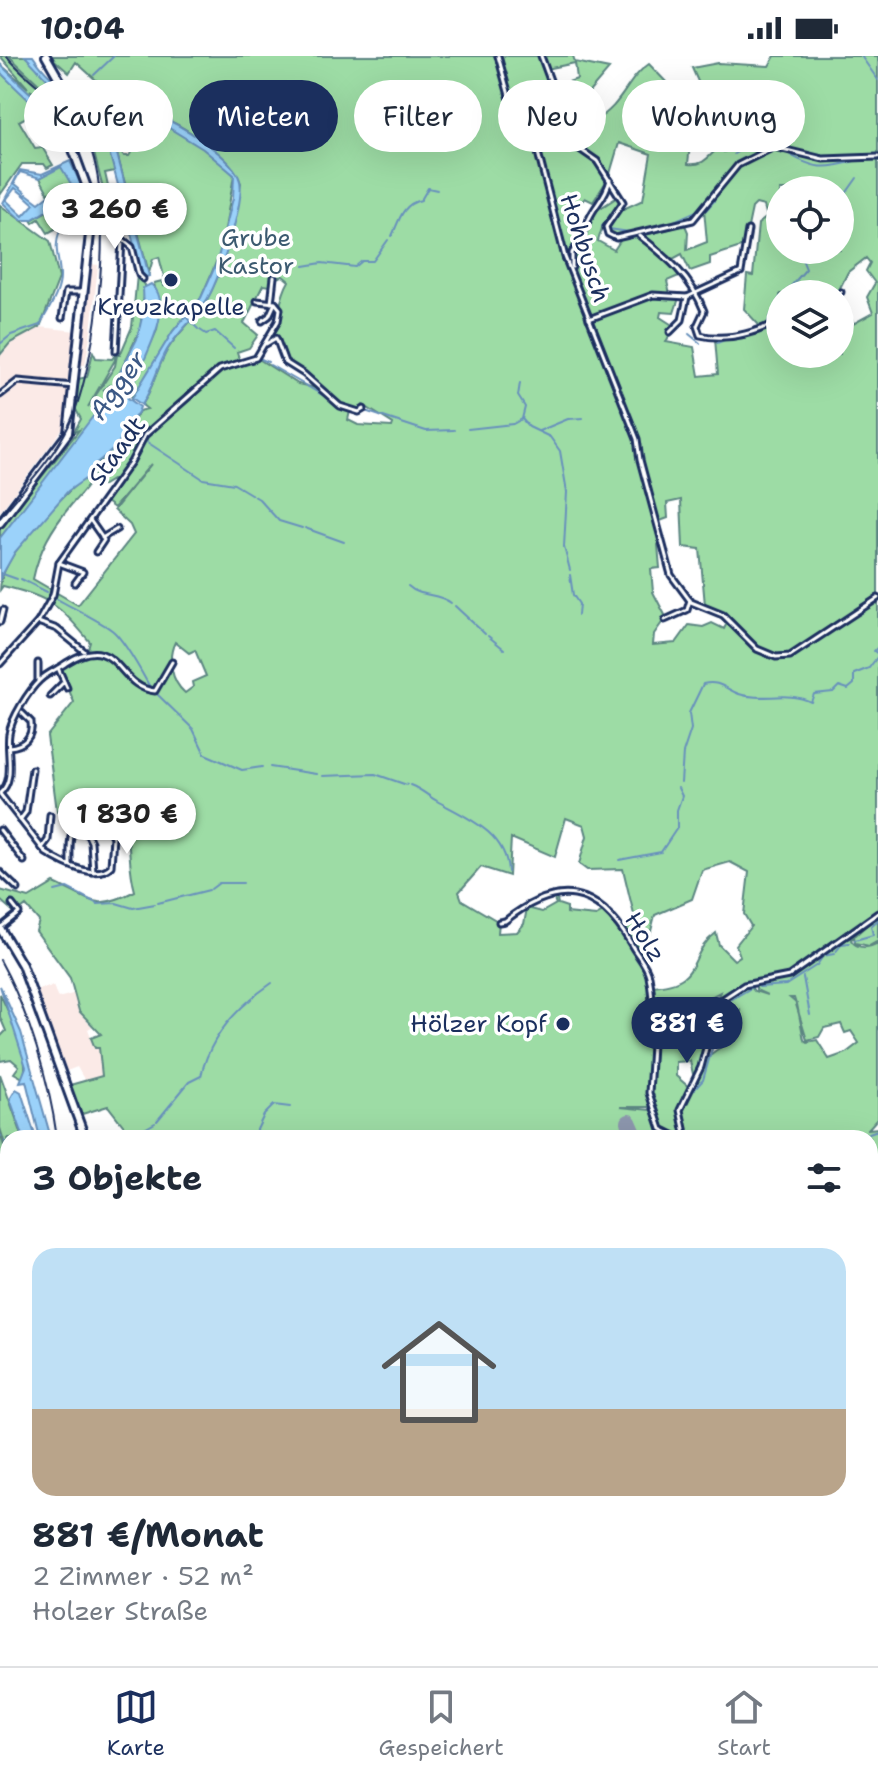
<!DOCTYPE html>
<html lang="de">
<meta charset="utf-8">
<style>
body{margin:0;font-family:"Shantell Sans",sans-serif;background:#f2f2f3;color:#1f2937;height:100vh;display:flex;flex-direction:column;font-size:30px;white-space:nowrap}
*{box-sizing:border-box;margin:0}
p{font-size:26px;color:#747a83}
.icon{flex:none;width:44px;height:44px;fill:none;stroke:currentColor;stroke-width:2;stroke-linecap:round;stroke-linejoin:round}
.map{position:relative;flex:1;overflow:hidden}
.side{position:absolute;left:0px;top:1074px;width:878px;height:536px;display:flex;flex-direction:column;background:#fff;border-radius:24px 24px 0 0;box-shadow:0 8px 32px #0002}
.side>*{flex:none}
.guide{position:absolute;left:24px;top:24px;width:830px;height:72px;display:flex;gap:16px}
.tools{position:absolute;left:766px;top:120px;display:grid;gap:16px}
.tools a{display:grid;place-items:center;width:88px;height:88px;border-radius:50%;background:#fff;box-shadow:0 8px 32px #0002;font-size:40px}
.price{position:absolute;translate:-50% -68px;padding:0 18px;border-radius:28px;background:#fff;color:#222;font-size:26px;line-height:52px;filter:drop-shadow(0 2px 4px #0008)}
.price::after{content:'';position:absolute;left:50%;top:48px;width:24px;height:18px;margin-left:-12px;background:inherit;clip-path:polygon(0 0,100% 0,50% 100%)}
.price.current{background:#1b2f5e;color:#fff}
ul{padding:0;list-style:none}
li{display:grid;align-content:center;gap:16px;height:424px;padding:0 32px}
li+li{border-top:2px solid #e0e1e3}
li span{display:grid;place-items:center;height:248px;border-radius:24px;color:#555}
li>.icon{margin-inline-start:auto}
span .icon{width:144px;height:144px;fill:#fffc;stroke-width:1}
li b{font-size:34px}
h2{display:flex;justify-content:space-between;align-items:center;height:96px;padding:0 32px;font-size:34px}
.tag{padding:0 28px;border-radius:36px;background:#fff;box-shadow:0 8px 32px #0002;font-size:28px;line-height:72px}
.tag.current{background:#1b2f5e;color:#fff}
.status{display:flex;justify-content:space-between;align-items:center;height:56px;padding:0 40px;background:#fff;direction:ltr}
.status svg{height:22px;fill:currentColor}
.tab-bar{display:flex;justify-content:space-around;align-items:center;height:112px;border-top:2px solid #e0e1e3;background:#fff;font-size:22px;color:#747a83}
.tab-bar a{display:grid;justify-items:center;gap:4px}
.tab-bar .current{color:#1b2f5e}
.map>svg:first-child{display:block}
.built{fill:#fbeae7}
.green{fill:#9ddca5;stroke:#5c8682;stroke-width:2;fill-rule:evenodd}
.water{fill:#9bd2fa;stroke:#6891bc;stroke-width:2}
.lines{fill:none;stroke-linecap:round;stroke-linejoin:round}
.stream{stroke:#6891bc;stroke-width:2}
.runway{stroke:#8d97ae;stroke-width:16}
.street-casing{stroke:#1b2f5e;stroke-width:9}
.primary-casing{stroke:#1b2f5e;stroke-width:12}
.highway-casing{stroke:#1b2f5e;stroke-width:14}
.street{stroke:#fff;stroke-width:3}
.primary{stroke:#fff;stroke-width:6}
.highway{stroke:#fff;stroke-width:8}
.rail{stroke:#1b2f5e;stroke-width:2}
.poi-dot{fill:#1b2f5e;stroke:#fff;stroke-width:3}
.labels{text-anchor:middle;dominant-baseline:central;stroke-width:7;stroke-linejoin:round;paint-order:stroke}
.park-label{font-size:24px;fill:#3c5a70;stroke:#fff}
.street-label{font-size:24px;fill:#1b2f5e;stroke:#fff}
.poi-label{font-size:24px;fill:#1b2f5e;stroke:#fff}
.water-label{font-size:26px;font-style:italic;fill:#3b5885;stroke:#fff}
</style>
<div class="status"><b>10:04</b><svg viewBox="0 0 49 12"><path d="M0 12V9h3v3zM5 12V6h3v6zM10 12V3h3v9zM15 12V0h3v12zM26 1h20v11H26zM47 4h2v5h-2z"/></svg></div>
<div class="map">
<svg width="878" height="1610" viewBox="0 0 878 1610">
<rect width="100%" height="100%" fill="#fff"/>
<filter id="ink" filterUnits="userSpaceOnUse"><feTurbulence type="fractalNoise" baseFrequency=".0125" numOctaves="2"/><feDisplacementMap in="SourceGraphic" scale="16" xChannelSelector="R" yChannelSelector="G"/><feConvolveMatrix kernelMatrix="1 2 1 2 8 2 1 2 1" color-interpolation-filters="sRGB"/></filter>
<g filter="url(#ink)">
<g class="built">
<polygon points="109,61 148,68 129,100 123,100 117,84 100,67 100,62"/>
<polygon points="90,208 98,209 91,275 85,309 78,309"/>
<polygon points="40,271 76,275 67,367 0,456 0,299 10,287"/>
<polygon points="53,930 58,942 76,937 79,955 92,971 88,973 95,992 99,991 102,1020 85,1025 77,1011 64,1016 35,934"/>
</g>
<g class="green">
<polygon points="0,0 6,0 61,51 59,54 30,34 60,59 33,41 0,8 28,32"/>
<path d="M9,0H25C39,12 60,32 61,49Z"/>
<path d="M50,0H540L551,32L577,23L575,7L546,13L542,0H573L575,6L609,13L584,42L593,66C625,48 625,24 649,8L668,28L658,45L679,58L675,77L691,79L688,108C704,110 708,101 719,91L724,96L738,88L723,78L749,74L746,61L710,53L692,12L718,7L769,10L775,0H878V100L824,103L878,102V885L869,890L855,887L854,880L851,884C857,894 870,892 878,887V1062L868,1073L878,1072V1329L872,1328L878,1352V1610H281L278,1602H870V1307L874,1306L870,1305V1082H688L681,1055L686,1041L679,1053L685,1071L683,1082L661,1072L650,1041L651,1051H620L651,1054L660,1073L676,1082H140L148,1075L133,1082L108,1050L79,1059L70,1029L102,1020L99,992H95L91,982L101,978L79,955L70,922L36,875L39,865L26,850L16,858L0,844V834L29,842L54,827C92,844 95,856 135,835C124,796 138,774 107,741H77L57,755L47,680L74,646L60,613L87,596L90,586C58,548 51,542 3,530L0,534C0,491 89,418 115,391C125,381 133,366 139,355L147,353L142,349C154,331 157,311 168,293C178,276 197,261 206,245C227,209 232,167 241,127C232,101 181,67 155,59C124,49 95,49 66,33L63,22L89,40L97,25L76,6L69,17ZM619,87L651,98L643,144L619,155L622,146L619,140L593,157L587,170L579,171L576,152L585,142L593,146L609,121ZM780,134H840V194H780ZM756,148L764,150L767,161L758,168L753,220L747,219L744,253L759,269L758,275L715,283L718,318L699,320L694,291L666,286L674,270L660,261L661,256L674,257L680,239H670L667,225L681,219L657,191L671,204L682,198L690,215L710,208V201L744,190L752,152ZM704,153L707,186L687,194L688,176L685,169L644,179L656,190L639,180H631L684,168ZM602,172L607,171L611,180L622,182L614,194L598,185ZM866,202L870,207L866,215L875,227L867,241L873,257L851,269L853,266L840,247V298H780V238H837L848,216ZM283,220L289,225C278,243 280,264 269,285L276,281C287,319 303,308 320,333L298,328L257,302L225,311L161,365L143,386V373L146,377L224,308L240,305L237,296L249,292L258,279L244,267L263,229L271,230L272,223ZM363,349L393,368L392,371L358,369L348,364L350,355L345,352L359,355ZM151,408L114,454L130,469L134,478L78,549L33,523C39,494 52,472 71,449C80,438 89,432 92,417L102,430L112,424L117,427L106,446L114,452ZM681,444L683,491L700,493L705,549L729,563L724,573L712,567L703,571L689,569L676,587L653,589L654,578L666,561L653,536L651,513L660,512L658,489L663,488L660,465L668,462L667,447ZM175,586L189,597L195,594L206,620L192,626L193,631L185,637C171,625 167,602 175,586ZM566,762L584,769L587,780L579,808L587,814L623,813L635,863L625,876L637,899L605,855L596,860L567,857V851L558,848L556,838L552,839L556,848L542,856L527,852L524,868L517,876L498,877L499,866L462,844L459,836L481,811L509,820L511,782L555,801ZM730,806L749,816L744,858L751,870L736,889L740,900L734,904L719,889L716,877C685,900 705,928 650,930L649,1039L648,922L638,902L644,903L655,859L692,843L702,814ZM874,862L856,879L826,893L791,920L756,927V934L767,939L754,935L749,928L714,950L711,953L720,957L740,954C742,989 723,984 705,1004C697,1012 693,1030 687,1038L690,1032L676,1020V1006L690,1005L693,1018L697,1019L710,973V960L692,961L693,953L701,951V946L720,936L718,943L743,929L787,919L823,892ZM790,942H794L807,984L819,981L824,972L841,968L845,977L851,975L859,987L846,997L829,1003L817,984L807,986L804,984L797,948Z"/>
<polygon points="0,16 28,43 61,66 71,97 56,67 49,69 39,54 19,65 35,92 42,91 53,109 47,112 44,108 22,108 0,139"/>
<path d="M66,41C92,51 118,54 144,62C176,71 211,95 234,119L222,191L210,221L201,242L173,275L132,343L130,334L157,274L159,253L154,227L162,225L164,230L173,225L172,222L165,224L159,201L153,203L149,217L116,94C99,63 80,73 66,52L109,77L124,100H129L149,67L110,59L92,63L66,47Z"/>
<polygon points="81,71 99,79 110,93 143,222 115,115 105,117 109,135 103,133 94,97"/>
<polygon points="61,110 88,155 48,177 39,163 33,167 28,159 35,151 40,153 35,162 54,151 59,157 40,122"/>
<polygon points="98,138 109,141 110,176 94,173 98,155 94,140"/>
<polygon points="0,149 50,185 59,222 40,271 10,287 0,299"/>
<polygon points="137,219 145,229 140,274 113,331 110,329 103,334 112,332 90,367 0,482 0,473 79,374 74,376 81,363 75,352 78,323 87,321 93,296 96,302 112,303 115,299 115,304 88,351 115,310 117,299 120,299 132,271"/>
<path d="M0,938C9,957 32,1004 23,1022L14,1017L19,1010L11,1003L0,1005V981L6,975L0,961Z"/>
<polygon points="0,1018 23,1082 8,1082 8,1098 0,1072"/>
<polygon points="0,1076 8,1105 8,1179 0,1152"/>
<path d="M0,1220C10,1290 10,1361 0,1430Z"/>
<polygon points="8,1463 8,1534 0,1554 0,1502"/>
<polygon points="8,1541 8,1602 30,1602 21,1610 0,1610 0,1560"/>
<polygon points="72,1602 98,1602 105,1610 72,1610"/>
<polygon points="126,1602 271,1602 273,1610 130,1610"/>
</g>
<g class="water">
<path d="M25,0H33C65,49 106,44 155,59C177,65 235,102 240,125C245,147 218,227 205,247C194,263 178,276 167,294C157,312 153,331 142,349L132,342L173,275L201,242L217,206L233,142L234,119L203,93L164,69L98,53L61,38Z"/>
<path d="M0,8C18,26 35,43 56,57C80,72 103,64 116,94L149,220L143,222L107,88C91,71 73,74 55,63C34,51 17,33 0,16Z"/>
<polygon points="70,105 88,144 89,157 59,175 87,155 61,111 40,122 20,116 14,127 25,136 24,139 15,132 6,144 23,160 34,148 25,140 27,138 39,147 49,139 59,157 53,151 31,164 21,164 3,147 20,114 42,118"/>
<path d="M151,228C180,252 135,315 128,342L140,351L138,356L115,392L93,410L88,421L68,435L15,496L0,523V482L107,342L137,283L144,253L143,232Z"/>
<polygon points="0,930 21,976 51,1082 40,1082 26,1025 20,1026 26,1011"/>
<polygon points="16,1033 21,1036 36,1082 24,1082 10,1043"/>
</g>
<g class="lines">
<g class="stream">
<polyline points="861,0 878,24"/>
<polyline points="94,19 114,0"/>
<polyline points="60,66 67,92"/>
<path d="M782,94C817,116 824,113 862,103"/>
<polyline points="734,98 742,93 761,94"/>
<polyline points="840,146 857,122"/>
<polyline points="706,154 714,145"/>
<polyline points="602,170 604,171"/>
<polyline points="663,170 701,153"/>
<polyline points="609,173 629,176 657,171"/>
<path d="M392,180C399,165 402,148 421,144L428,132L437,134"/>
<polyline points="304,210 322,207 355,211 362,205 373,205 388,184"/>
<polyline points="784,238 806,213 802,203 805,194"/>
<polyline points="187,262 198,273"/>
<polyline points="766,270 780,241"/>
<polyline points="200,274 206,278 215,275 234,292"/>
<polyline points="689,278 700,287"/>
<polyline points="745,280 762,274"/>
<polyline points="717,287 727,283"/>
<path d="M0,288L11,279L40,269C48,254 61,236 60,219C59,201 53,192 60,174"/>
<polyline points="261,303 268,306"/>
<polyline points="270,309 331,344"/>
<polyline points="520,327 518,340 525,351 522,363"/>
<polyline points="338,346 347,351"/>
<polyline points="365,355 426,375 454,374"/>
<polyline points="468,373 513,368 522,363 529,371 550,381 560,395 567,436 564,491 570,514"/>
<polyline points="125,375 140,384"/>
<polyline points="539,375 568,363 583,362"/>
<polyline points="147,386 203,423 234,428 259,443 279,465 302,472"/>
<polyline points="305,472 344,486"/>
<polyline points="0,517 17,523"/>
<polyline points="570,519 573,539 579,548 578,559"/>
<polyline points="21,523 47,536"/>
<path d="M408,530C421,542 437,536 451,547"/>
<path d="M57,543C69,550 104,567 113,575C125,585 142,617 151,633"/>
<polyline points="455,550 485,578"/>
<polyline points="488,580 504,593"/>
<polyline points="878,591 874,595 878,598"/>
<polyline points="156,637 193,673 205,698 242,714 262,711"/>
<polyline points="270,711 316,718"/>
<polyline points="322,720 375,718 407,729"/>
<path d="M681,727L683,697L691,673L689,657L703,628C720,624 725,633 739,638C763,646 787,634 811,646L814,638L833,636L839,630L848,633L854,628V618L869,612L878,600"/>
<path d="M410,729C421,733 428,740 437,745C466,761 507,777 508,816"/>
<polyline points="619,804 661,796 677,772 677,754 682,740 678,732"/>
<polyline points="211,833 219,827 243,827"/>
<polyline points="55,835 67,832 98,848 116,847 133,852 155,848"/>
<polyline points="158,847 209,834"/>
<polyline points="855,884 873,879 871,870 878,864"/>
<polyline points="803,921 810,959"/>
<polyline points="759,931 786,929 817,909 823,900 834,898 842,888 849,887"/>
<polyline points="722,964 722,949 751,932"/>
<polyline points="715,983 722,971"/>
<polyline points="693,1035 703,1024 714,986"/>
<polyline points="685,1040 687,1036"/>
<path d="M157,1065L189,1026L201,1020C210,979 238,950 272,927"/>
<polyline points="139,1076 155,1067"/>
<polyline points="869,1077 878,1074"/>
<polyline points="0,1079 1,1080"/>
<polyline points="827,1081 833,1082"/>
<polyline points="253,1082 264,1059 274,1049 290,1051"/>
<polyline points="843,1082 865,1077"/>
<polyline points="5,1085 8,1091"/>
<polyline points="872,1319 878,1318"/>
<polyline points="870,1578 875,1553 870,1543 878,1525"/>
<polyline points="277,1602 279,1610"/>
<polyline points="725,1602 730,1610"/>
<polyline points="592,1610 599,1602"/>
<polyline points="643,1610 647,1602"/>
<polyline points="754,1610 757,1602"/>
<polyline points="858,1610 862,1602"/>
</g>
<polyline class="runway" points="629,1066 636,1082"/>
<g class="street-casing">
<g id="street">
<polyline points="498,0 510,43 534,81 565,201 637,383 640,404 671,519 691,546 723,559 757,593 776,601 790,600 878,542"/>
<polyline points="541,0 574,89 597,105 623,146 606,171 608,178 616,182 693,164 738,109 774,91 823,103 878,101"/>
<polyline points="713,77 741,89 767,93"/>
<polyline points="90,140 102,135 110,139 111,174 132,191 139,219 143,223"/>
<path d="M640,180C667,201 691,221 704,255L697,270L700,279C727,286 755,277 780,265"/>
<path d="M572,211V197C584,181 581,179 589,163C596,147 605,143 610,124"/>
<polyline points="838,238 841,236"/>
<polyline points="271,247 274,221"/>
<polyline points="62,262 66,236 84,236"/>
<polyline points="589,263 653,239 687,241 741,216 748,174"/>
<polyline points="262,265 269,260 275,247"/>
<polyline points="670,276 682,264 687,241"/>
<polyline points="266,288 276,282 285,306 304,318 340,350 359,356 364,353"/>
<polyline points="116,295 122,184"/>
<polyline points="0,339 18,325 74,330"/>
<polyline points="90,464 104,484 96,496"/>
<polyline points="102,482 117,473"/>
<polyline points="59,507 83,516 75,527"/>
<polyline points="665,564 687,554 690,544"/>
<polyline points="0,566 3,554"/>
<polyline points="38,566 57,573 84,595"/>
<polyline points="0,608 38,566 53,539 59,507 131,406 145,379 220,313 256,302 278,265 280,253 275,247 257,245"/>
<polyline points="58,612 67,632"/>
<polyline points="38,625 38,607"/>
<polyline points="50,640 64,626"/>
<path d="M9,691C24,690 33,681 31,666L22,657"/>
<path d="M0,737C16,724 6,696 9,678C11,663 29,634 40,624C47,617 58,613 66,607C119,573 116,632 155,635L172,606"/>
<path d="M0,738L46,797C62,807 96,825 111,810L113,781L104,763L89,758C67,767 70,788 70,808"/>
<polyline points="80,762 91,786 93,816"/>
<polyline points="20,764 26,756 32,713"/>
<polyline points="0,774 24,805"/>
<polyline points="42,792 48,784 50,759"/>
<polyline points="0,816 18,833"/>
<path d="M499,866L505,865C557,824 597,829 631,888C636,898 647,909 649,920C656,955 651,1002 649,1037L661,1073L679,1082"/>
<polyline points="0,872 19,857 12,848"/>
<polyline points="104,1081 116,1082"/>
<polyline points="686,1082 680,1054 701,1011 711,973 712,950 744,929 789,920 878,857"/>
<polyline points="870,1307 878,1307"/>
<polyline points="102,1602 110,1610"/>
<polyline points="44,1610 52,1602"/>
</g>
</g>
<g class="primary-casing">
<g id="primary">
<polyline points="0,467 68,377 92,160 92,145 64,69 62,28 46,0"/>
<polyline points="0,872 22,909 85,1082"/>
<polyline points="273,1602 275,1610"/>
</g>
</g>
<g class="highway-casing">
<g id="highway">
<polyline points="0,1171 8,1213"/>
<polyline points="0,1202 8,1266"/>
<polyline points="0,1455 8,1399"/>
<polyline points="0,1489 8,1443"/>
</g>
</g>
<use href="#street" class="street"/>
<use href="#primary" class="primary"/>
<use href="#highway" class="highway"/>
<g class="rail">
<path d="M0,462C23,433 53,403 69,369C98,308 118,137 84,78C66,45 29,29 7,0"/>
<path d="M0,904C29,957 49,1023 57,1082"/>
<polyline points="266,1602 268,1610"/>
</g>
</g>
</g>
<g class="poi-dot">
<circle cx="171" cy="224" r="8"/>
<circle cx="563" cy="968" r="8"/>
</g>
<g class="labels">
<g class="park-label">
<text x="256" y="182">Grube<tspan x="256" dy="28">Kastor</tspan></text>
</g>
<g class="street-label">
<text transform="translate(585 192) rotate(72)">Hohbusch</text>
<text transform="translate(117 395) rotate(-54)">Staadt</text>
<text transform="translate(645 881) rotate(58)">Holz</text>
</g>
<g class="poi-label">
<text x="171" y="251">Kreuzkapelle</text>
<text x="547" y="968" text-anchor="end">Hölzer Kopf</text>
</g>
<g class="water-label">
<text transform="translate(117 329) rotate(-54)">Agger</text>
</g>
</g>
</svg>
<div class="tools">
<a><svg class="icon" aria-label="locate" viewBox="0 0 24 24"><circle cx="12" cy="12" r="6"/><path d="M12 2v4M12 18v4M2 12h4M18 12h4"/></svg></a>
<a><svg class="icon" aria-label="layers" viewBox="0 0 24 24"><path d="M12 4l9 5-9 5-9-5zM3 14l9 5 9-5"/></svg></a>
</div>
<b class="price" style="left:115px;top:195px">3 260 €</b>
<b class="price" style="left:127px;top:800px">1 830 €</b>
<b class="price current" style="left:687px;top:1009px">881 €</b>
<div class="guide">
<a class="tag">Kaufen</a>
<a class="tag current">Mieten</a>
<a class="tag">Filter</a>
<a class="tag">Neu</a>
<a class="tag">Wohnung</a>
</div>
<section class="side">
<h2>3 Objekte<svg class="icon" aria-label="filters" viewBox="0 0 24 24"><path d="M4 7h16M4 17h16"/><circle cx="9" cy="7" r="2"/><circle cx="15" cy="17" r="2"/></svg></h2>
<ul>
<li><span style="background:linear-gradient(#bfe0f5 65%,#b9a48a 0)"><svg class="icon" aria-label="home" viewBox="0 0 24 24"><path d="M3 11l9-7 9 7M6 9v11h12V9"/></svg></span><div><b>881 €/Monat</b><p>2 Zimmer · 52 m²</p><p>Holzer Straße</p></div></li>
</ul>
</section>
</div>
<nav class="tab-bar">
<a class="current"><svg class="icon" aria-label="map" viewBox="0 0 24 24"><path d="M3 6l6-2 6 2 6-2v14l-6 2-6-2-6 2zM9 4v14M15 6v14"/></svg>Karte</a>
<a><svg class="icon" aria-label="saved" viewBox="0 0 24 24"><path d="M7 4h10v16l-5-4-5 4z"/></svg>Gespeichert</a>
<a><svg class="icon" aria-label="home" viewBox="0 0 24 24"><path d="M3 11l9-7 9 7M6 9v11h12V9"/></svg>Start</a>
</nav>
